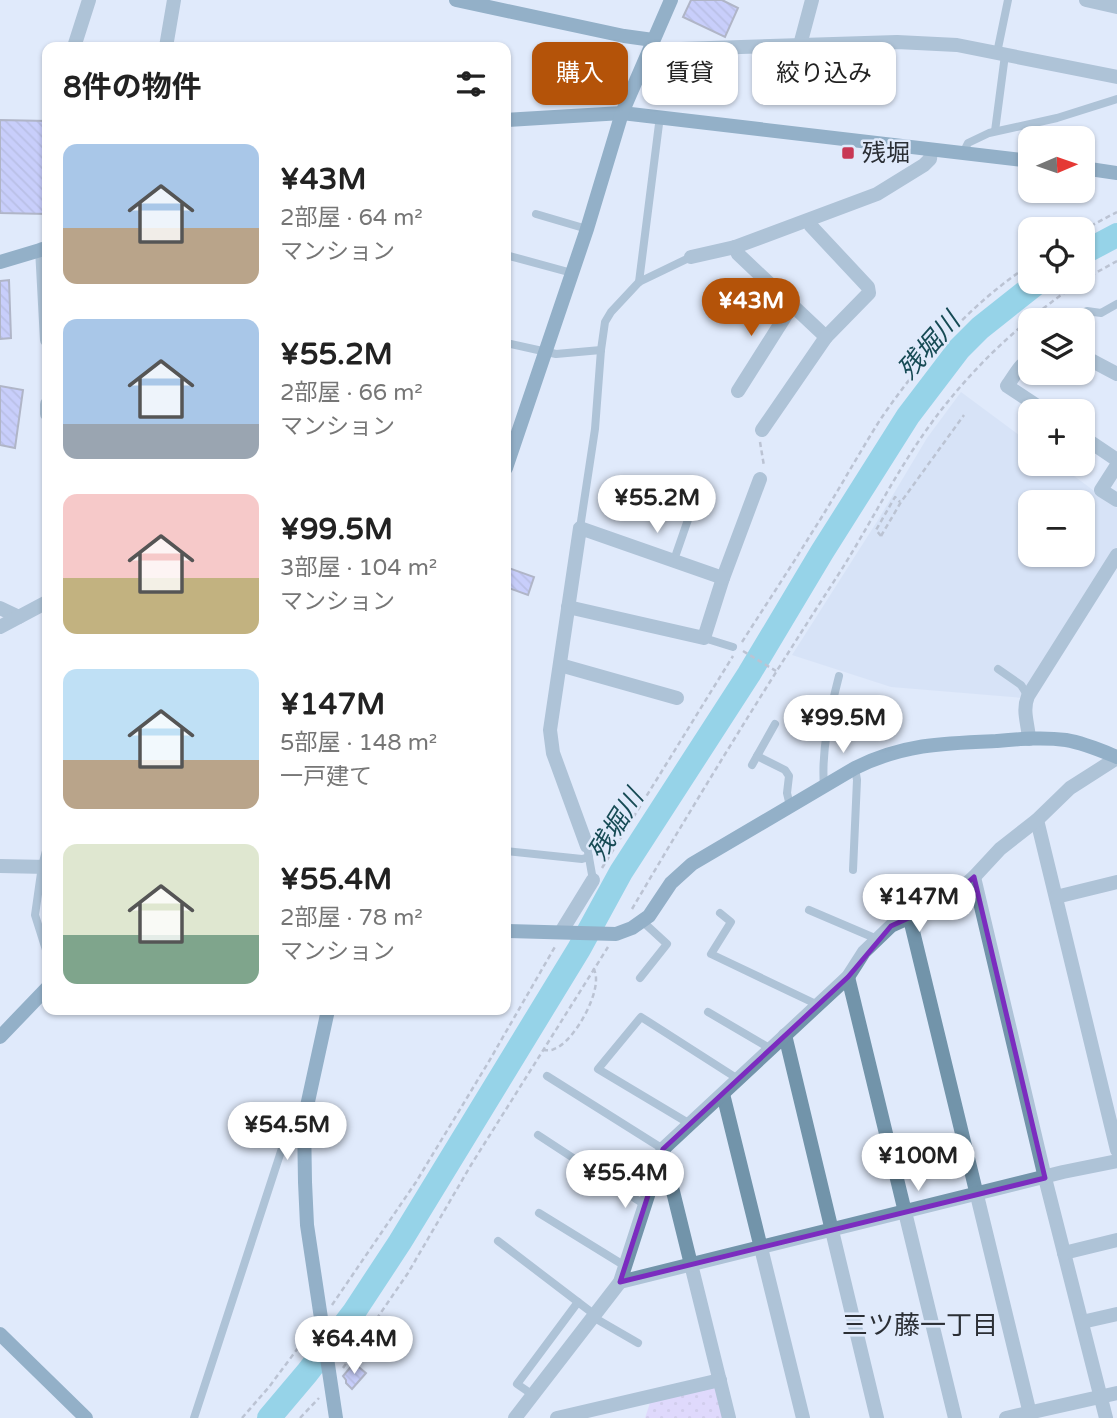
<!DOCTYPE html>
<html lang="ja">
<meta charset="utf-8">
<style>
body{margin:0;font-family:"Varela Round","Noto Sans JP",sans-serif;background:#f2f2f2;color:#222;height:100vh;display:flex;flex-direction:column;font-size:26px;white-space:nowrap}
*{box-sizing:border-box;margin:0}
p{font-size:23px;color:#767676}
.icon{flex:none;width:38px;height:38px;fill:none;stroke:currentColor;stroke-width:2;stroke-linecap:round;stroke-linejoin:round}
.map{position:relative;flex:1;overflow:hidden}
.side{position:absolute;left:42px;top:42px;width:469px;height:973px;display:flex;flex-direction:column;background:#fff;border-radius:14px;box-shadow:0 2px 5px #0004}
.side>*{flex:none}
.hud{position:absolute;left:532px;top:42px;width:480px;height:63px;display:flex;gap:14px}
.needle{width:46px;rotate:88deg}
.tools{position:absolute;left:1018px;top:126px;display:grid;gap:14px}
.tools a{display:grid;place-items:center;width:77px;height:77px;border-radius:14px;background:#fff;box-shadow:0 2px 5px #0004;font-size:35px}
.price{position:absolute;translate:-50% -60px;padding:0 16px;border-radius:24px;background:#fff;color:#222;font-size:23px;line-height:46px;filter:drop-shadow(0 2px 4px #0008)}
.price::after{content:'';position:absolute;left:50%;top:42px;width:21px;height:16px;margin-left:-10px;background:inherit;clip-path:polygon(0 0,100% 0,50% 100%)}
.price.active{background:#b45309;color:#fff}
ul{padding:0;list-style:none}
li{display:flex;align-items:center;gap:21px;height:175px;padding:0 21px}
li span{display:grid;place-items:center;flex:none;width:196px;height:140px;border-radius:14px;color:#555}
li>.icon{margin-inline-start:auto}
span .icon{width:84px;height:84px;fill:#fffc;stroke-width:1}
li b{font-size:30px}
h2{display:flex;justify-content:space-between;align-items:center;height:84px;padding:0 21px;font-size:30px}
.pill{padding:0 24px;border-radius:14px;background:#fff;box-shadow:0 2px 5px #0004;font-size:24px;line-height:63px}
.pill.active{background:#b45309;color:#fff}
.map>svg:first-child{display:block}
.built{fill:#cddcf1;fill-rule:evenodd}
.green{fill:url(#green-dots)}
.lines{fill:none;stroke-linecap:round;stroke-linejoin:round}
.river{stroke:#3cb8d0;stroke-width:24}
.building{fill:url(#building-back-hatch);stroke:#757787;stroke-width:2}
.path{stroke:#8f96a2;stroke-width:2.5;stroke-dasharray:5 3.5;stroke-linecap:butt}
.lane{stroke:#7294aa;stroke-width:8}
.street{stroke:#7294aa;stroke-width:14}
.secondary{stroke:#356b89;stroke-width:14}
.marked{fill:none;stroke:#7b2cbf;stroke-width:5;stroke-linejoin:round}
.poi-dot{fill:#c83855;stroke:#e0eafb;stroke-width:2.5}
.labels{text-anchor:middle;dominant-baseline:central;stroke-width:5;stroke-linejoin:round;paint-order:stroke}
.poi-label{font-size:24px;fill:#2b2f35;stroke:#e0eafb;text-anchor:start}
.water-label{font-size:26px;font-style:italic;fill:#174b55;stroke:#e0eafb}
.neighbourhood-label{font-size:26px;fill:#2b2f35;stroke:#e0eafb}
</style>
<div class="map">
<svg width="1117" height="1418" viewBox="0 0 1117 1418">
<defs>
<pattern id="green-dots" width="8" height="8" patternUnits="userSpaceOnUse" patternTransform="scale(1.75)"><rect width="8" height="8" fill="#dec6fd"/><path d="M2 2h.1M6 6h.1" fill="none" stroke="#bfaad9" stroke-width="1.8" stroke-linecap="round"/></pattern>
<pattern id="building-back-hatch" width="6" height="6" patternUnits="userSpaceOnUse" patternTransform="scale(1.75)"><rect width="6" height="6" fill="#aaadfa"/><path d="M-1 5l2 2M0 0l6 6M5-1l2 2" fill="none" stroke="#8b8dcb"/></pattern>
</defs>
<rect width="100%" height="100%" fill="#e0eafb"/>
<path class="built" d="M961,392L1031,444V464H1058L1117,508V547L1023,698L891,687L792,655L878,520L927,438ZM1031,502H1083V555H1031Z"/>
<polygon class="green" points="718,1384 727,1418 645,1418 651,1400"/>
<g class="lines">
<g class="river">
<polyline points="1083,253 1117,235"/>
<polyline points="269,1418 307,1373 354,1312 400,1242 579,949 621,872 749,674 822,552 908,416 959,349 980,328 1038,282"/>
</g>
</g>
<g class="building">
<polygon points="691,0 722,0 738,8 725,37 683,17"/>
<polygon points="0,120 47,121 47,214 0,213"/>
<polygon points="9,280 11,338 0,339 0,281"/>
<polygon points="0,386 23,390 15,448 0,445"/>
<polygon points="506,567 534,577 528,595 506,587"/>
<polygon points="354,1363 366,1373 352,1389 346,1383 346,1380 343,1376"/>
</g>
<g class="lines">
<g class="path">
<polyline points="1083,230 1117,212"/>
<polyline points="1083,280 1117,261"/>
<polyline points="760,442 764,466"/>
<polyline points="881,536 901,502 964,415"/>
<polyline points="881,536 876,530 895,497 900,502"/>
<path d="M742,642C765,606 789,570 811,534C835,497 856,458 880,420C920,361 971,303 1031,264"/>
<polyline points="743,651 776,671"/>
<polyline points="602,868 733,656"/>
<path d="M632,909C699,795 768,683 840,572C869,526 894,476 925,432C967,372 1020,322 1080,282"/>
<path d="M543,1050C547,1050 551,1051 554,1049C574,1043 606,986 593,968"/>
<polyline points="332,1305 416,1182 488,1063 556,945"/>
<polyline points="343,1368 408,1273 471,1165 608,947"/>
<polyline points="242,1418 269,1387 310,1332"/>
<polyline points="300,1418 319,1398"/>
</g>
<g class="lane">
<polyline points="997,53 1008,0"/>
<polyline points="995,131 1005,55"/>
<polyline points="963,153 968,143 989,133 1057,118 1117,99"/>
<polyline points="536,214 587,229"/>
<polyline points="506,255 572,273"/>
<polyline points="639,282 660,116"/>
<polyline points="1072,320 1087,311 1101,313 1117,304"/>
<polyline points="506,343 556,354 601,350"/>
<polyline points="580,528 595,429 601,350 605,322 611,312 639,282 691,257"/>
<polyline points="674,560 699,488"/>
<polyline points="704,638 733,647"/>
<polyline points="998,669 1021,685 1028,696"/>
<polyline points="831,706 854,708"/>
<polyline points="757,756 785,770 789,776 787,793 790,806"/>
<polyline points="752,765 775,724"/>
<path d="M824,787C821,750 830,711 839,676"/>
<polyline points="47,847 42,866 35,915 47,953"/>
<polyline points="506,851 582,859 589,857"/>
<polyline points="588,852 593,880"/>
<polyline points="853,870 857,780 855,768"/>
<polyline points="809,910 877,939"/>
<polyline points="720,913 731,922 711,954 818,1005"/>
<polyline points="640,978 667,944 642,921"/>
<polyline points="708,1012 771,1049"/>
<polyline points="547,1076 663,1149"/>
<polyline points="690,1124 598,1069 641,1017 738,1079"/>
<polyline points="538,1135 645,1205"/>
<polyline points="539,1213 625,1266"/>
<polyline points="498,1241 595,1315"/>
<polyline points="593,1317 638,1343"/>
<polyline points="533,1395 517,1384 578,1302"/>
<polyline points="194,1418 287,1133"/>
</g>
<g class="street">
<polyline points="1086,0 1117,7"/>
<polyline points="800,45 812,0"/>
<polyline points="74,47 89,0"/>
<polyline points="169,47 166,47 174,0"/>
<polyline points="650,50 897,42 957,45 1117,77"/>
<polyline points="735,247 738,254 826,337 869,293 868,287 811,226 810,220"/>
<polyline points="42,249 47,340"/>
<polyline points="691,257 735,247 877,194 924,165 930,159 931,150"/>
<polyline points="1083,356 1117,374"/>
<path d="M1031,359C1020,363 1014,377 1007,386L1045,411"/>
<polyline points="738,391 793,304"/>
<polyline points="47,414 47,404"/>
<polyline points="762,430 826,337"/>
<polyline points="1083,437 1117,460"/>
<polyline points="1117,465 1101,490 1117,500"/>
<polyline points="568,607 704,638 723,578 760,479"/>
<polyline points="0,608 19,617"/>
<polyline points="0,627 47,602"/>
<polyline points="560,665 677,698"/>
<path d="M1029,739C1028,723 1022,711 1028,696L1117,555"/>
<polyline points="1037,820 1117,1150"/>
<polyline points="587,846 553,753 550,730 580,528 723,578"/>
<polyline points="0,866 47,867"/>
<polyline points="974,877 1045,1178 1106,1418"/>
<polyline points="1056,897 1117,882"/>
<polyline points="910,919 1031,1418"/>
<polyline points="561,932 593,880"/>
<polyline points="848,977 955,1418"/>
<polyline points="785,1035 877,1418"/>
<polyline points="723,1094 803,1418"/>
<polyline points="287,1133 304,1120"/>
<polyline points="663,1151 729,1418"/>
<polyline points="1064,1253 1117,1240"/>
<polyline points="620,1282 1063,1172 1117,1161"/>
<polyline points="1082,1322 1117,1314"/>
<polyline points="515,1418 620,1282 663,1149 848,977 864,952 891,926 948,900 974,877 1000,849 1037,820 1070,788 1117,758"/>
<polyline points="557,1418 720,1380"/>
<polyline points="1006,1418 1117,1393"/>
</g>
<g class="secondary">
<polyline points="456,0 624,36 653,40"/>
<polyline points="506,120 622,113 1031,161"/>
<polyline points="1083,168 1117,173"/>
<polyline points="0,262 47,248"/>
<polyline points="506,468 587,229 622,113 671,0"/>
<path d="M506,931L616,934L632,928L649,916L671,883L692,864L855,768C903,744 944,743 996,741C1020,739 1043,737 1066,740C1084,743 1100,750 1117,757"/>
<polyline points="328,1010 304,1120 305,1182 307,1225 336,1418"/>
<polyline points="0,1037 47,988"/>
<polyline points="0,1334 86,1418"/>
</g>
</g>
<path d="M0 0H1117V1418H0ZM974,877L1045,1178L620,1282L663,1149L848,977L891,926L948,900Z" fill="#e0eafb" fill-opacity=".55" fill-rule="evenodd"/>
<path class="marked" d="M974,877L1045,1178L620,1282L663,1149L848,977L891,926L948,900Z"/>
<rect class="poi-dot" x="841" y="146" width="14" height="14" rx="3.5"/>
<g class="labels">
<g class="poi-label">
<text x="862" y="153">残堀</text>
</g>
<g class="water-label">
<text transform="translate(929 346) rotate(-49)">残堀川</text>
<text transform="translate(616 825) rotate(-58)">残堀川</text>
</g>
<g class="neighbourhood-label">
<text x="920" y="1325">三ツ藤一丁目</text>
</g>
</g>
</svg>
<div class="tools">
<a><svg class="needle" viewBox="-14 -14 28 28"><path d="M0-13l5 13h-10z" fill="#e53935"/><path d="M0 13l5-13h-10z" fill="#767676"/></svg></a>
<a><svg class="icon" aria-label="locate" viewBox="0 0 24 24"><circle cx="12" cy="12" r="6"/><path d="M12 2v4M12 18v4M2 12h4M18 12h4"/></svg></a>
<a><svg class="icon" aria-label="layers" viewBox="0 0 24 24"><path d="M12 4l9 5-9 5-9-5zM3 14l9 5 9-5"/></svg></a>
<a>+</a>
<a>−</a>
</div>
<b class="price active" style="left:751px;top:338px">¥43M</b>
<b class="price" style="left:657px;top:535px">¥55.2M</b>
<b class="price" style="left:843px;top:755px">¥99.5M</b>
<b class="price" style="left:919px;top:934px">¥147M</b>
<b class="price" style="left:287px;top:1162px">¥54.5M</b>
<b class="price" style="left:918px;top:1193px">¥100M</b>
<b class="price" style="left:625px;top:1210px">¥55.4M</b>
<b class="price" style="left:354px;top:1376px">¥64.4M</b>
<div class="hud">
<a class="pill active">購入</a>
<a class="pill">賃貸</a>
<a class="pill">絞り込み</a>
</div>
<section class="side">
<h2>8件の物件<svg class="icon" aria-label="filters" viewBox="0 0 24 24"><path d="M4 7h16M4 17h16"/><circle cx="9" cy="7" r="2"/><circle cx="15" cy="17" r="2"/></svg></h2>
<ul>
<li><span style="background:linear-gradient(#a9c7e8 60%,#b9a48a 0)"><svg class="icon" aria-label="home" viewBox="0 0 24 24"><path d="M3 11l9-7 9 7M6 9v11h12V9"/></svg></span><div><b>¥43M</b><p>2部屋 · 64 m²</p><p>マンション</p></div></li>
<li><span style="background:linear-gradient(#a9c7e8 75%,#9aa5b1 0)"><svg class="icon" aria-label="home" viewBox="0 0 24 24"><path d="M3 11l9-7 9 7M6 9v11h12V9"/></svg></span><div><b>¥55.2M</b><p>2部屋 · 66 m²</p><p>マンション</p></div></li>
<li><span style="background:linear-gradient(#f6c9c9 60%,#c2b280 0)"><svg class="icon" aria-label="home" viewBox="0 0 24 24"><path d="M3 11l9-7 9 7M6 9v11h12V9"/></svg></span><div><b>¥99.5M</b><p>3部屋 · 104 m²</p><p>マンション</p></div></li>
<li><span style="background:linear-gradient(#bfe0f5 65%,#b9a48a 0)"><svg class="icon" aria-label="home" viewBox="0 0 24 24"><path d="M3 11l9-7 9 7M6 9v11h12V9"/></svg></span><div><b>¥147M</b><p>5部屋 · 148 m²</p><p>一戸建て</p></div></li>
<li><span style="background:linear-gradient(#dfe7d0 65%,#7fa58c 0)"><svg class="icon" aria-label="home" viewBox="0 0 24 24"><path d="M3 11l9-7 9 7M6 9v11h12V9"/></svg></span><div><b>¥55.4M</b><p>2部屋 · 78 m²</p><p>マンション</p></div></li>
</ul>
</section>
</div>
